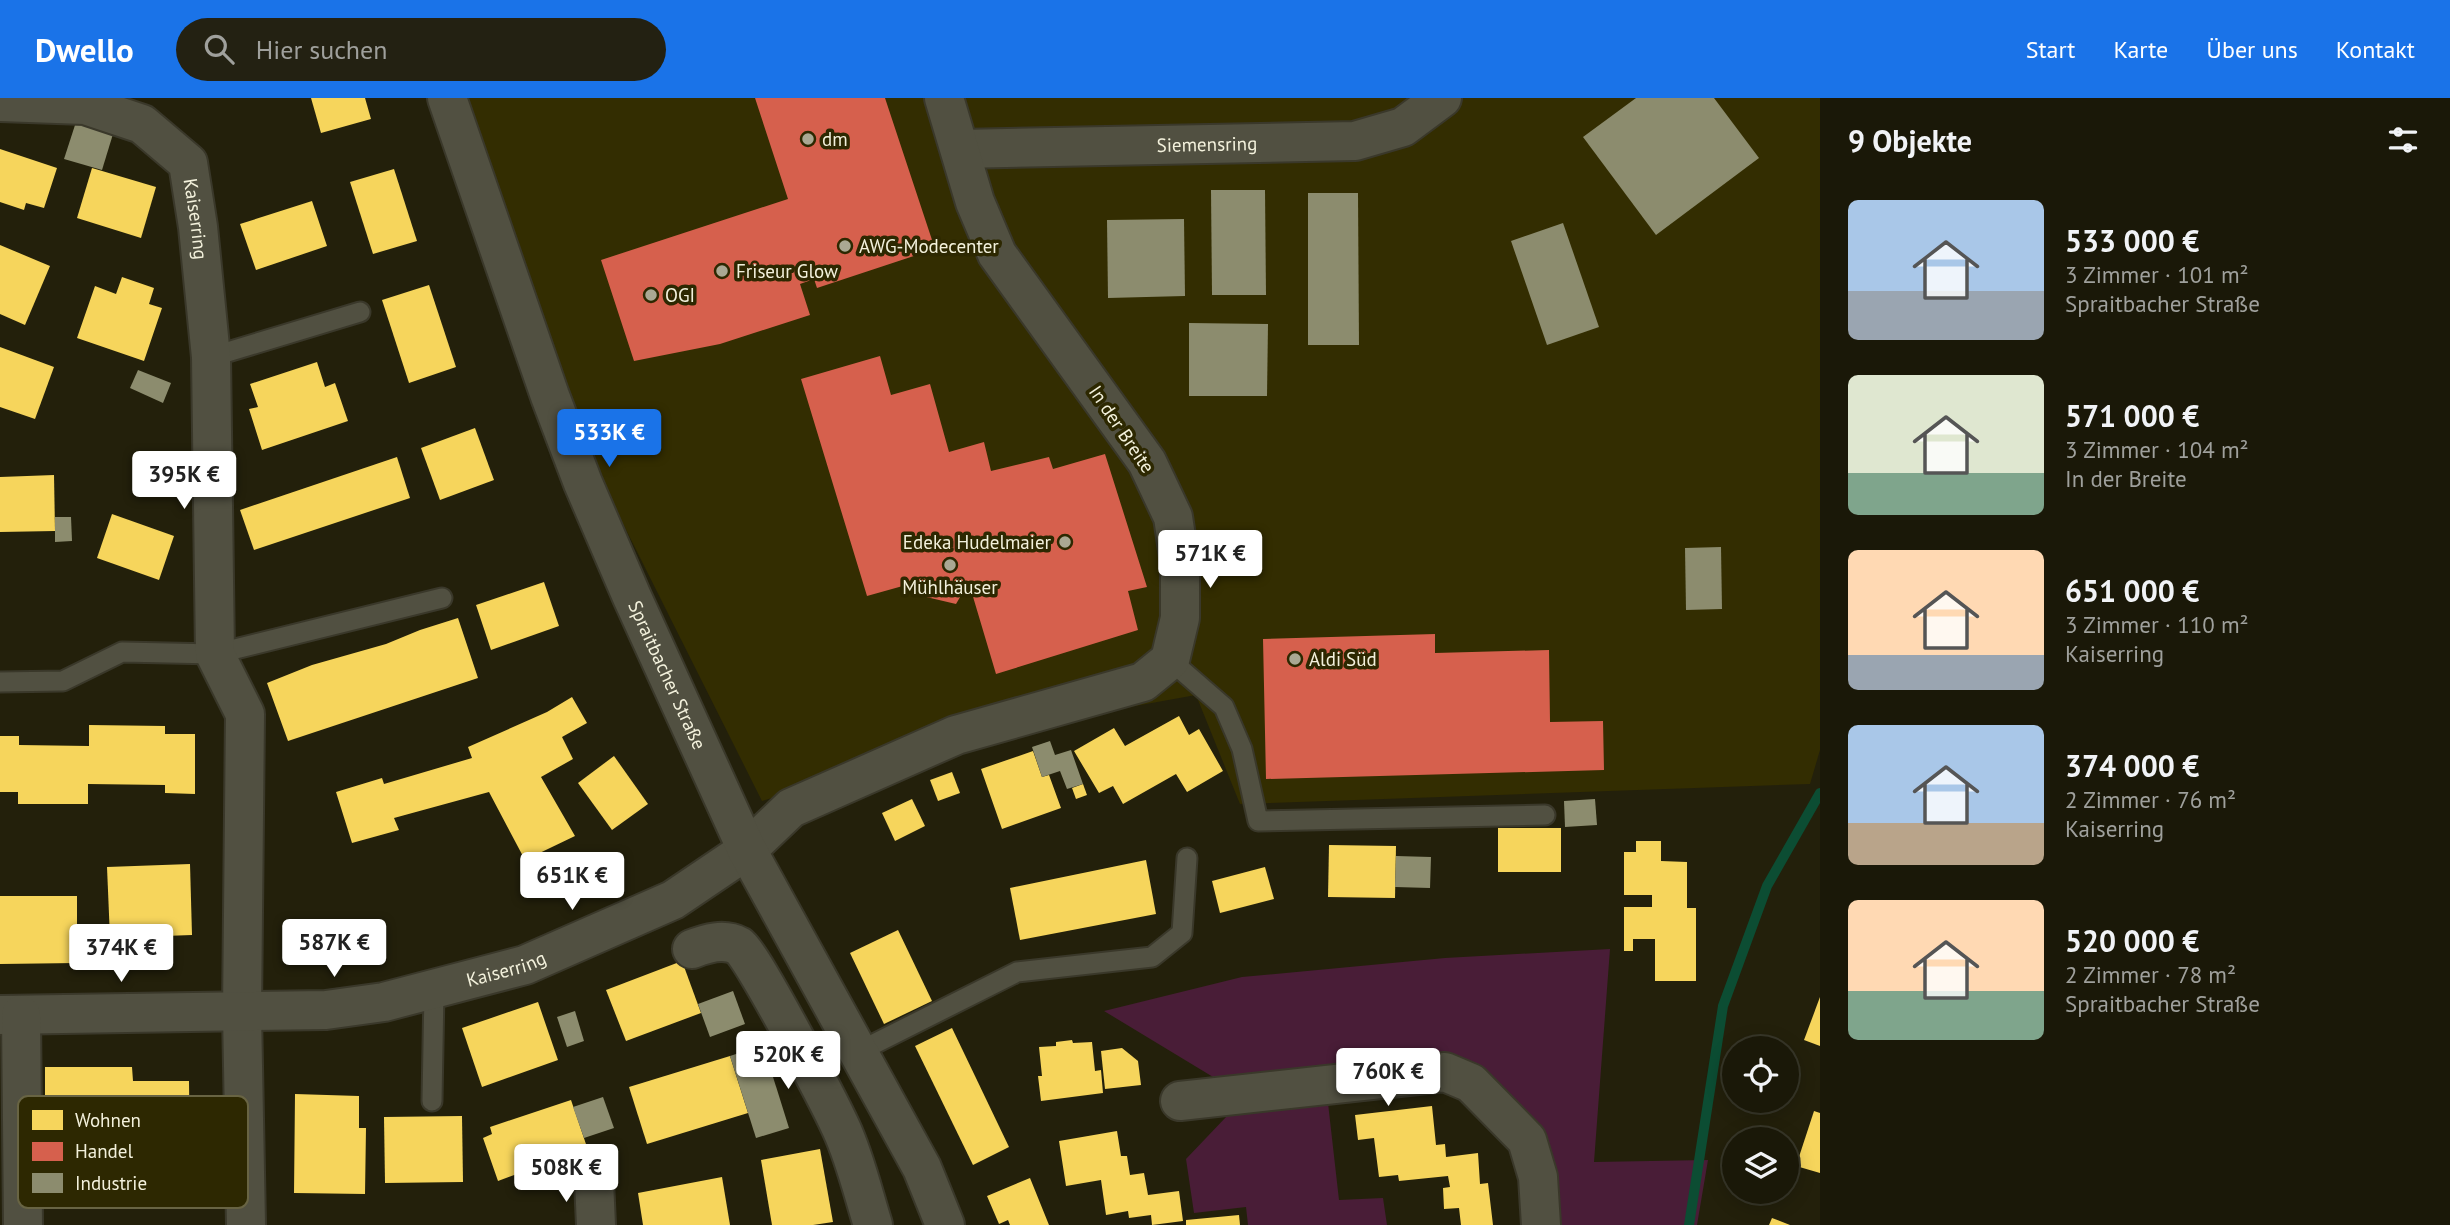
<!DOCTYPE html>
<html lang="de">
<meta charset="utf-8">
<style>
body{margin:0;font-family:"PT Sans",sans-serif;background:#232112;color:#f1f3f6;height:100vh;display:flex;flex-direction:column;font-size:26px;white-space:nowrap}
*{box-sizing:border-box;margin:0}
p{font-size:23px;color:#9fa09c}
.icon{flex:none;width:38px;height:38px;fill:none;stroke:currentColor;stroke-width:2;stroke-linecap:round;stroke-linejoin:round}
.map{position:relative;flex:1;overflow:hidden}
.side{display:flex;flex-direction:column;background:#1a1808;width:630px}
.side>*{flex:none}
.buttons{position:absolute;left:1722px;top:938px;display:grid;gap:14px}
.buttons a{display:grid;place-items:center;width:77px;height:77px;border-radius:50%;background:#1a1808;box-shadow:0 4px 18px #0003,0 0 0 2px #383729;font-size:35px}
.price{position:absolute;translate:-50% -60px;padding:0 16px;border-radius:7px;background:#fff;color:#222;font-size:23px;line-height:46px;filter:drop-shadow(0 2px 4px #0008)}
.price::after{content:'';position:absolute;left:50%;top:42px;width:21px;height:16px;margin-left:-10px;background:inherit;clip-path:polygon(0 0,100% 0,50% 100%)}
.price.current{background:#1a73e8;color:#fff}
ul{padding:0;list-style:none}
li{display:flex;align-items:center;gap:21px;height:175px;padding:0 28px}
li span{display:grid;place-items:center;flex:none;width:196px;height:140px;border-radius:10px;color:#555}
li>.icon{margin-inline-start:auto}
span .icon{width:84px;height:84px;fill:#fffc;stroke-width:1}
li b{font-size:30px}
h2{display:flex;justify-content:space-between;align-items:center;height:84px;padding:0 28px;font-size:30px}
header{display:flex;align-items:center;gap:42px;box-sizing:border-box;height:98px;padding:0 35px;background:#1a73e8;color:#fff}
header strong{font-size:33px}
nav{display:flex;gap:38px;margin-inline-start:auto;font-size:24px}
.search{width:490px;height:63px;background:#232112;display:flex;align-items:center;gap:18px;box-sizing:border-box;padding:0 24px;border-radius:38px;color:#9fa09c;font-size:26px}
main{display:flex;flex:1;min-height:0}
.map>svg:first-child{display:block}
.built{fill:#332d01}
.green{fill:#491d37}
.homes{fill:#f6d55c}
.shops{fill:#d6604d}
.industry{fill:#8c8c6e}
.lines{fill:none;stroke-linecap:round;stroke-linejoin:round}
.stream{stroke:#0c4d33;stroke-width:10}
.lane-casing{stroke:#3a382a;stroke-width:23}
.street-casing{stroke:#3a382a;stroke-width:42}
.secondary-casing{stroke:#3a382a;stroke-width:42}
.lane{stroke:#515041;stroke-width:19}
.street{stroke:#515041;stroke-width:38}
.secondary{stroke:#515041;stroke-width:38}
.poi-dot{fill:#aaa893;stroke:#2d2801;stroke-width:2.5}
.labels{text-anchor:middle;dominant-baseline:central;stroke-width:7;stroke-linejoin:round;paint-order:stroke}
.poi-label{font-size:19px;fill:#f3f1dc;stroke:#2d2801;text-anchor:start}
.street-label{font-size:19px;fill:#f3f1dc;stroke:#2d2801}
.key{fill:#2d2801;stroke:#686443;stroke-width:2}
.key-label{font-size:19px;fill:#f3f1dc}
</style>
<header>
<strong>Dwello</strong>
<div class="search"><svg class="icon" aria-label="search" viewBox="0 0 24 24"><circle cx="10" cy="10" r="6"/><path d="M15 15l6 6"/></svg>Hier suchen</div>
<nav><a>Start</a><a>Karte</a><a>Über uns</a><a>Kontakt</a></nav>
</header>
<main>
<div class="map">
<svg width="1820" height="1127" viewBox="0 0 1820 1127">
<rect width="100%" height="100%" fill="#23200b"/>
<polygon class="built" points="467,0 1820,0 1820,652 1810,686 1240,706 1196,597 985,635 762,703 575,330"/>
<g class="green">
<polygon points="1610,851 1594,1064 1708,1062 1697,1127 1555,1127 1478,973 1223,985 1104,913 1242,879 1445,860"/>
<polygon points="1328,1005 1339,1102 1383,1100 1387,1127 1248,1127 1246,1109 1194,1115 1186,1061 1227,1018"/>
</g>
<g class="homes">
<polygon points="311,0 365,0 371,21 321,35"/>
<polygon points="0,51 57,70 44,110 26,105 24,112 0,104"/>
<polygon points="92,70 156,89 141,140 77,120"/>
<polygon points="394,71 417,143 373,156 350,84"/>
<polygon points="312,103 327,148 256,172 240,126"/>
<polygon points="0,147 50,168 25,227 0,216"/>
<polygon points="122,179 154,190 149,206 162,210 144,263 77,240 95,188 116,196"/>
<polygon points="429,187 456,269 409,285 382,202"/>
<polygon points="0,249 54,269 35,321 0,309"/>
<polygon points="317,264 325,289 335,285 348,323 262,352 249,311 258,309 250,286"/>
<polygon points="475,330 494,382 440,402 421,350"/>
<polygon points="397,359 410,400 254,452 240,412"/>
<polygon points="54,377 55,433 0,434 0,379"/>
<polygon points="112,416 174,438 159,482 97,460"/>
<polygon points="544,484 559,528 491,552 476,507"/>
<polygon points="458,520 478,580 288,643 267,585 312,567 386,546 420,532"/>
<polygon points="572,599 587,625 562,639 573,661 541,679 575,738 525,762 489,694 394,720 399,732 352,745 336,694 382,680 384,686 472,660 468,649 547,614"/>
<polygon points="1179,618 1189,637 1199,631 1223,673 1187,694 1176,676 1123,706 1113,688 1099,695 1074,653 1114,630 1125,648"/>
<polygon points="89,627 165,628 165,636 195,636 195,696 165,695 165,687 88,686 88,706 18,706 18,694 0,694 0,638 19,638 19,647 89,648"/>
<polygon points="1033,653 1042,679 1049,677 1061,710 1002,731 981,671"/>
<polygon points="614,658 648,706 612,732 578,685"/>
<polygon points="952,674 960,695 938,703 930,682"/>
<polygon points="1083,686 1087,697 1076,701 1072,690"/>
<polygon points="912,701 925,728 895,743 882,715"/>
<rect x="1498" y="730" width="63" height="44"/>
<polygon points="1636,743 1661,743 1661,763 1687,764 1687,810 1696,810 1696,883 1655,883 1655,841 1633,841 1633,853 1624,853 1624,809 1652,809 1652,797 1624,797 1624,754 1636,754"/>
<polygon points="1329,747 1396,748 1395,800 1328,799"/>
<polygon points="1146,762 1156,816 1020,842 1010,790"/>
<polygon points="190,766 192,837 110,840 107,769"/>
<polygon points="1265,769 1274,801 1220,815 1212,783"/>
<polygon points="0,798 77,798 77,865 0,866"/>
<polygon points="898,832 932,903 884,926 850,855"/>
<polygon points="682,863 701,915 626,943 606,892"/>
<polygon points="1820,899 1820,948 1804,942"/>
<polygon points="538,904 558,962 482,989 462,930"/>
<polygon points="952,930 1009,1049 973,1067 915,948"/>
<polygon points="1072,942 1073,945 1092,944 1095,973 1101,972 1103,995 1041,1003 1038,978 1042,978 1039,949 1056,948 1056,944"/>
<polygon points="1122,950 1138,963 1141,987 1105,991 1101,953"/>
<polygon points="730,958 748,1015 647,1046 629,989"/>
<polygon points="45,969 132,969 133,983 189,983 190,1072 134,1073 133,1038 59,1039 59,1049 45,1049"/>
<polygon points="295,996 359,998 359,1030 366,1030 365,1096 294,1095"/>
<polygon points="571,1002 588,1052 573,1057 578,1071 544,1083 539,1068 498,1083 483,1040 492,1036 490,1029"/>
<polygon points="1432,1008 1436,1047 1445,1046 1446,1059 1478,1055 1480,1086 1488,1085 1493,1127 1461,1127 1459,1110 1444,1111 1443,1090 1450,1089 1448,1078 1399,1083 1398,1077 1379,1079 1374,1040 1358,1042 1355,1017"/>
<polygon points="1814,1013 1820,1015 1820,1075 1796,1068"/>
<polygon points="462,1018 463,1084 385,1085 384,1019"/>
<polygon points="1117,1033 1121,1058 1127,1058 1130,1077 1144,1075 1148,1097 1179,1093 1183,1123 1152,1127 1151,1117 1129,1120 1128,1113 1106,1117 1101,1082 1066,1088 1059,1043"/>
<polygon points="820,1051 833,1124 813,1127 772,1127 761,1062"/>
<polygon points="722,1079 730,1127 643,1127 638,1095"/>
<polygon points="1030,1080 1049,1127 1010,1127 1008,1122 999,1126 987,1098"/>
<polygon points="1239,1117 1240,1127 1186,1127 1186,1122"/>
<polygon points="1772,1120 1790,1127 1769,1127"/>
</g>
<g class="shops">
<polygon points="755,0 885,0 935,151 817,190 814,181 800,186 810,217 720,246 634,263 601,162 788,101"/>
<polygon points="880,258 891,297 930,286 949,354 984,344 991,373 1049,359 1053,371 1105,356 1147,489 1128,493 1138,532 996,576 971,492 966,489 956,506 922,498 917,484 867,498 801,281"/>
<polygon points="1435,536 1435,555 1549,552 1550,624 1603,623 1604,672 1266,681 1263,541"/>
</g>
<g class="industry">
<polygon points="1636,0 1714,0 1759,60 1656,137 1583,39"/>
<polygon points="76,24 113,36 102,72 64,61"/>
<polygon points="1211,92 1265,92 1266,197 1212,197"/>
<polygon points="1308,95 1358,95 1359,247 1308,247"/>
<polygon points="1184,121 1185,198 1108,200 1107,122"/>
<polygon points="1563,125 1599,229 1547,247 1511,143"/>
<polygon points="1189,225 1268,226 1267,298 1189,298"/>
<polygon points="138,272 171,285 163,305 130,290"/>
<polygon points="55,419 71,419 72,443 55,444"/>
<polygon points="1721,449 1722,511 1686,512 1685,450"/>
<polygon points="1050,643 1055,657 1071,652 1083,686 1067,691 1060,673 1042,679 1032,649"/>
<polygon points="1595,701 1597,727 1565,729 1564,703"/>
<polygon points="1396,758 1431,759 1430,790 1395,789"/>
<polygon points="733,893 745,926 710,939 698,906"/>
<polygon points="575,913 584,943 567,949 557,919"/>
<polygon points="763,947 789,1030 756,1040 730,958"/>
<polygon points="603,999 614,1030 584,1040 573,1009"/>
</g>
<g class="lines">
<polyline class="stream" points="1689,1127 1723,908 1767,788 1820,695"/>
<g class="lane-casing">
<g id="lane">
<polyline points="211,259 360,214"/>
<polyline points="1170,562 1224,609 1242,651 1258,723 1545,717"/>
<polyline points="0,584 63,583 122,554 215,556 442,500"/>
<polyline points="858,954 1017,874 1152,859 1182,835 1187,760"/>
<polyline points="432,1003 434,892"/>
</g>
</g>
<g class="street-casing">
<g id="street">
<path id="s1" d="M0,4L85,7L142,26L188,65L198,129L211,259L215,556L245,616L242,915L246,1127"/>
<path id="s2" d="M960,51L1355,43L1403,29L1442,0"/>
<path d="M692,851C707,845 724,840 739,848C752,856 830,1006 841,1030C855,1060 863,1095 873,1127"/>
<path id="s3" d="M0,917L326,912L384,904L525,867L673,802L747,752L791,710L956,637L1143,584L1170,562L1180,520V465L1173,419L1147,364L997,156L975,104L944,0"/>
<polyline points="21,917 23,1127"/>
<polyline points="1180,1003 1445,974 1471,985 1527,1042 1538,1079 1541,1127"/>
<polyline points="594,1083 596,1127"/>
</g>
</g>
<g class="secondary-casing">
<g id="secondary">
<path id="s4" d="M447,0L550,298L583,385L632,499L747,752L922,1070L945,1127"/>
</g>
</g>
<use href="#lane" class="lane"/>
<use href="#street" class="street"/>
<use href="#secondary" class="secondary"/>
</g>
<g class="poi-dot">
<circle cx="808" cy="41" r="7"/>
<circle cx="845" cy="148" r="7"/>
<circle cx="722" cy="173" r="7"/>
<circle cx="651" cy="197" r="7"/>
<circle cx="1065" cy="444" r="7"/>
<circle cx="950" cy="467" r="7"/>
<circle cx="1295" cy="561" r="7"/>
</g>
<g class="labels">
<g class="poi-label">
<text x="822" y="41">dm</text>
<text x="859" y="148">AWG-Modecenter</text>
<text x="736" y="173">Friseur Glow</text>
<text x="665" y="197">OGI</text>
<text x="1051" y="444" text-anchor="end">Edeka Hudelmaier</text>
<text x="950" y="489" text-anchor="middle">Mühlhäuser</text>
<text x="1309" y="561">Aldi Süd</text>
</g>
<g class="street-label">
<text stroke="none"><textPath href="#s2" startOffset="247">Siemensring</textPath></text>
<text stroke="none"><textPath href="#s1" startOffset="262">Kaiserring</textPath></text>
<text transform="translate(1122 331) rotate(56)">In der Breite</text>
<text stroke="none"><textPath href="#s4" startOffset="618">Spraitbacher Straße</textPath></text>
<text stroke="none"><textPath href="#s3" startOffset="511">Kaiserring</textPath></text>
</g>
</g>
<rect x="18" y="998" width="230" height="112" rx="10" class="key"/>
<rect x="32" y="1012" width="31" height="20" fill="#f6d55c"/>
<rect x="32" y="1044" width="31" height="19" fill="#d6604d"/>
<rect x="32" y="1075" width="31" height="20" fill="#8c8c6e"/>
<g class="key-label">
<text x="75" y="1029">Wohnen</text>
<text x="75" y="1060">Handel</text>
<text x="75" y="1092">Industrie</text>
</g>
</svg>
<div class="buttons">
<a><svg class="icon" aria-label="locate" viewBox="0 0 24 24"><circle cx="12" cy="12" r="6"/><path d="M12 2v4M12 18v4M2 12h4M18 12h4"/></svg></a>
<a><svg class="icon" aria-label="layers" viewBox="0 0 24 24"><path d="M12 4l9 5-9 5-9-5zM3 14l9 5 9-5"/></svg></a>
</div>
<b class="price current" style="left:609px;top:371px">533K €</b>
<b class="price" style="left:184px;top:413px">395K €</b>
<b class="price" style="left:1210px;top:492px">571K €</b>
<b class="price" style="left:572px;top:814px">651K €</b>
<b class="price" style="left:334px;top:881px">587K €</b>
<b class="price" style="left:121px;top:886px">374K €</b>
<b class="price" style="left:788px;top:993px">520K €</b>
<b class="price" style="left:1388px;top:1010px">760K €</b>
<b class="price" style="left:566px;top:1106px">508K €</b>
</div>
<section class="side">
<h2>9 Objekte<svg class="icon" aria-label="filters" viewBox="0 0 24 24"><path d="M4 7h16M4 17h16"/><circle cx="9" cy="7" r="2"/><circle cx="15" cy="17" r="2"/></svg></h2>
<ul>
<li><span style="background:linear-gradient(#a9c7e8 65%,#9aa5b1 0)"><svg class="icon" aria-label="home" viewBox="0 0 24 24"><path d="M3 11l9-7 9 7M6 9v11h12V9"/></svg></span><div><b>533 000 €</b><p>3 Zimmer · 101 m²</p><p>Spraitbacher Straße</p></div></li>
<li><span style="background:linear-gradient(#dfe7d0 70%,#7fa58c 0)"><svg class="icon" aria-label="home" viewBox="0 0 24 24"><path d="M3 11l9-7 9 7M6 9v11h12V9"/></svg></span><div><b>571 000 €</b><p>3 Zimmer · 104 m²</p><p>In der Breite</p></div></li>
<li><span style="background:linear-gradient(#ffd9b3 75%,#9aa5b1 0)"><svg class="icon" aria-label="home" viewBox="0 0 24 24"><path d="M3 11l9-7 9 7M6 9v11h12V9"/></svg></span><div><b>651 000 €</b><p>3 Zimmer · 110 m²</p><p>Kaiserring</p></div></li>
<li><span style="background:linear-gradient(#a9c7e8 70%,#b9a48a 0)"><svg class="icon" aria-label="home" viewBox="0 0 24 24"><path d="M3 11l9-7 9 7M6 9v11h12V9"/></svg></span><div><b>374 000 €</b><p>2 Zimmer · 76 m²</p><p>Kaiserring</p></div></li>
<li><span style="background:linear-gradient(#ffd9b3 65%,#7fa58c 0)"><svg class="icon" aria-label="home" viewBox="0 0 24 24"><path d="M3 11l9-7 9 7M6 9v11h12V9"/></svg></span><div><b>520 000 €</b><p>2 Zimmer · 78 m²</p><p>Spraitbacher Straße</p></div></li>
</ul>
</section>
</main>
